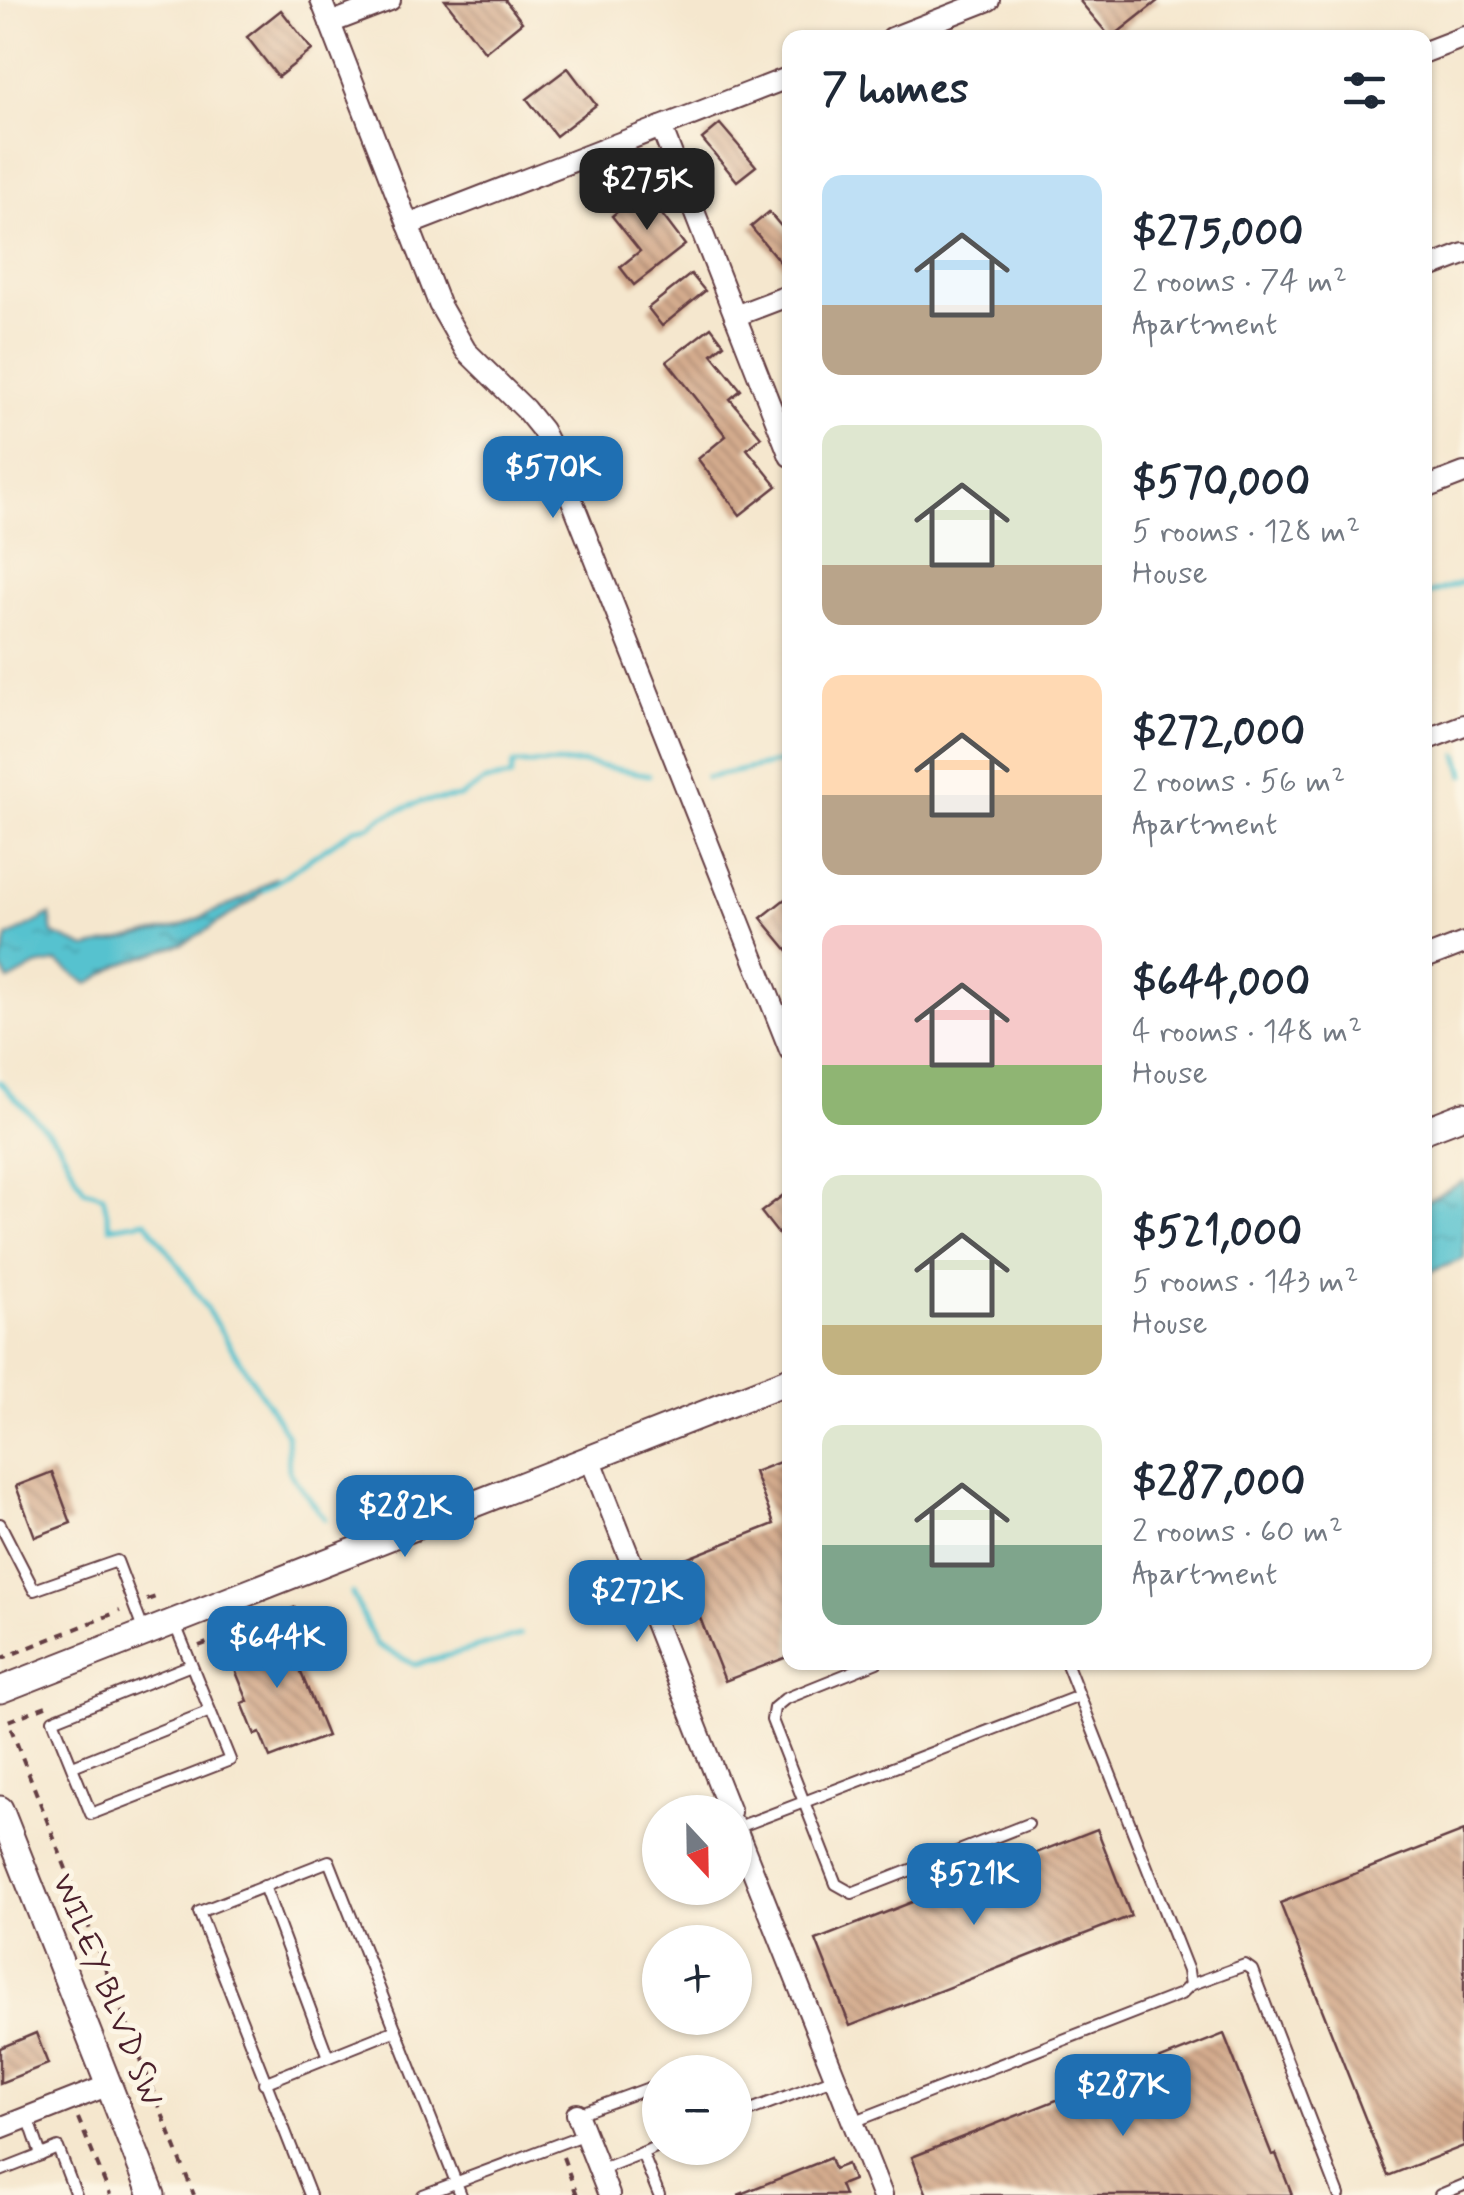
<!DOCTYPE html>
<meta charset="utf-8">
<style>
body{margin:0;font-family:Mynerve,sans-serif;background:#f6f6f7;color:#1f2937;height:100vh;display:flex;flex-direction:column;font-size:38px;white-space:nowrap}
*{box-sizing:border-box;margin:0}
p{font-size:32px;color:#747a83}
.icon{flex:none;width:55px;height:55px;fill:none;stroke:currentColor;stroke-width:2;stroke-linecap:round;stroke-linejoin:round}
.map{position:relative;flex:1;overflow:hidden}
.drawer{position:absolute;left:782px;top:30px;width:650px;height:1640px;display:flex;flex-direction:column;background:#fff;border-radius:20px;box-shadow:0 2px 8px #0004}
.drawer>*{flex:none}
.needle{width:65px;rotate:158deg}
.fabs{position:absolute;left:642px;top:1795px;display:grid;gap:20px}
.fabs a{display:grid;place-items:center;width:110px;height:110px;border-radius:50%;background:#fff;box-shadow:0 2px 8px #0004;font-size:50px}
.price{position:absolute;translate:-50% -85px;padding:0 22px;border-radius:20px;background:#1f6fb2;color:#fff;font-size:32px;line-height:65px;filter:drop-shadow(0 2px 5px #0008)}
.price::after{content:'';position:absolute;left:50%;top:60px;width:30px;height:22px;margin-left:-15px;background:inherit;clip-path:polygon(0 0,100% 0,50% 100%)}
.price.selected{background:#222;color:#fff}
ul{padding:0;list-style:none}
li{display:flex;align-items:center;gap:30px;height:250px;padding:0 40px}
li span{display:grid;place-items:center;flex:none;width:280px;height:200px;border-radius:20px;color:#555}
li>.icon{margin-inline-start:auto}
span .icon{width:120px;height:120px;fill:#fffc;stroke-width:1}
li b{font-size:42px}
h2{display:flex;justify-content:space-between;align-items:center;height:120px;padding:0 40px;font-size:42px}
.map>svg:first-child{display:block}
.water{fill:url(#water-ripples);stroke:#50707d;stroke-width:2.5}
.lines{fill:none;stroke-linecap:round;stroke-linejoin:round}
.stream{stroke:#56c2cf;stroke-width:5}
.building{fill:url(#building-back-hatch)}
.service-casing{stroke:#643d43;stroke-width:14}
.minor-casing{stroke:#643d43;stroke-width:24}
.tertiary-casing{stroke:#643d43;stroke-width:29}
.path{stroke:#643d43;stroke-width:4;stroke-dasharray:8 8;stroke-linecap:butt}
.service{stroke:#fff;stroke-width:10}
.minor{stroke:#fff;stroke-width:20}
.tertiary{stroke:#fff;stroke-width:25}
.labels{text-anchor:middle;dominant-baseline:central;stroke-width:10;stroke-linejoin:round;paint-order:stroke}
.street-label{font-size:32px;fill:#4a1f2b;stroke:#fcf5e5}
</style>
<div class="map">
<svg width="1464" height="2195" viewBox="0 0 1464 2195">
<defs>
<pattern id="water-ripples" width="26" height="14" patternUnits="userSpaceOnUse" patternTransform="scale(2.5)"><rect width="26" height="14" fill="#56c2cf"/><path d="M2 4q2-2 4 0t4 0M15 11q2-2 4 0t4 0" fill="none" stroke="#4ca6b2"/></pattern>
<pattern id="building-back-hatch" width="6" height="6" patternUnits="userSpaceOnUse" patternTransform="scale(2.5)"><rect width="6" height="6" fill="#d4ac8e"/><path d="M-1 5l2 2M0 0l6 6M5-1l2 2" fill="none" stroke="#ae8b74"/></pattern>
</defs>
<rect width="100%" height="100%" fill="#fcf5e5"/>
<filter id="ink" filterUnits="userSpaceOnUse"><feTurbulence type="fractalNoise" baseFrequency=".01" numOctaves="2"/><feDisplacementMap in="SourceGraphic" scale="20" xChannelSelector="R" yChannelSelector="G"/><feConvolveMatrix kernelMatrix="1 2 1 2 8 2 1 2 1" color-interpolation-filters="sRGB"/></filter>
<filter id="wash" filterUnits="userSpaceOnUse"><feTurbulence type="fractalNoise" baseFrequency=".0048" numOctaves="4" result="noise"/><feDisplacementMap in="SourceGraphic" scale="40" xChannelSelector="R" yChannelSelector="G"/><feGaussianBlur stdDeviation="2.25" result="paint"/><feColorMatrix in="noise" values="0 0 0 0 0 0 0 0 0 0 0 0 0 0 0 0 0 1.4 0 .05"/><feComposite in="paint" operator="in"/></filter>
<g filter="url(#wash)">
<rect width="100%" height="100%" fill="#f5e7ce"/>
<g class="water">
<polygon points="276,877 256,898 207,930 182,944 120,965 88,984 57,962 36,966 9,981 0,966 8,937 50,915 53,934 86,948 179,927 245,898"/>
<polygon points="1464,1181 1464,1259 1425,1274 1425,1202"/>
</g>
<g class="lines">
<g class="stream">
<polyline points="1425,595 1464,582"/>
<polyline points="1458,755 1464,775"/>
<polyline points="706,778 790,760"/>
<polyline points="264,890 354,829 370,826 382,817 420,802 460,797 485,781 511,777 513,764 584,763 649,775"/>
<polyline points="0,1082 58,1142 84,1190 103,1195 110,1227 146,1221 179,1266 287,1434 289,1472 325,1519"/>
<polyline points="352,1593 376,1644 415,1665 520,1635"/>
</g>
</g>
<g id="blocks">
<g class="building">
<polygon points="445,0 505,0 522,22 485,52"/>
<polygon points="1079,0 1159,0 1111,38"/>
<polygon points="281,10 312,50 278,77 247,37"/>
<polygon points="568,68 596,105 556,136 527,99"/>
<polygon points="720,124 756,166 737,181 702,139"/>
<polygon points="655,181 669,198 657,208 685,245 634,285 620,267 640,251 612,216"/>
<polygon points="769,212 790,237 790,274 751,227"/>
<polygon points="691,274 705,291 662,326 648,308"/>
<polygon points="711,327 724,344 712,354 741,390 730,399 761,437 747,449 777,486 740,515 698,459 726,436 667,361"/>
<polygon points="790,895 790,953 761,918"/>
<polygon points="790,1190 790,1249 761,1212"/>
<polygon points="790,1458 790,1656 725,1681 678,1562 774,1524 754,1472"/>
<polygon points="52,1472 71,1523 35,1537 16,1486"/>
<polygon points="294,1623 306,1654 295,1658 327,1736 270,1758 260,1733 255,1735 242,1703 248,1701 227,1650"/>
<polygon points="1097,1829 1131,1916 850,2026 816,1940"/>
<polygon points="1464,1831 1464,2146 1388,2176 1280,1903"/>
<polygon points="36,2033 48,2064 0,2083 0,2048"/>
<polygon points="1224,2034 1272,2155 1276,2154 1292,2195 927,2195 912,2157"/>
<polygon points="830,2158 834,2169 847,2164 853,2180 840,2185 844,2195 738,2195"/>
</g>
</g>
</g>
<g filter="url(#ink)">
<use href="#blocks" fill-opacity="0" stroke="#643d43" stroke-width="2.5"/>
<g class="lines">
<g class="service-casing">
<g id="service">
<polyline points="0,1524 34,1590 117,1561 144,1632"/>
<polyline points="174,1622 230,1760 91,1814 53,1720 191,1665"/>
<polyline points="73,1766 210,1711"/>
<polyline points="1028,1824 852,1893 836,1884 804,1802 1079,1696"/>
<polyline points="736,1828 804,1802 772,1720 774,1708 785,1699 877,1662"/>
<polyline points="264,1886 328,2057"/>
<polyline points="1190,1985 1245,1965 1252,1970 1339,2195"/>
<polyline points="691,2072 694,2071"/>
<polyline points="264,2083 396,2030"/>
<polyline points="578,2114 660,2084"/>
<polyline points="735,2116 835,2078"/>
<polyline points="853,2122 1181,1994 1190,1985 1188,1971 1066,1662"/>
<polyline points="41,2155 58,2148 76,2195"/>
<polyline points="599,2170 642,2153"/>
<polyline points="0,2171 41,2155 28,2117"/>
<polyline points="310,2195 199,1912 329,1861 461,2195"/>
<polyline points="423,2195 585,2134"/>
<polyline points="659,2195 642,2153 660,2145"/>
<polyline points="1440,2195 1464,2185"/>
</g>
</g>
<g class="minor-casing">
<g id="minor">
<polyline points="321,0 439,304 466,351 525,409 542,430 552,450 790,1050"/>
<polyline points="330,23 390,0"/>
<polyline points="892,38 989,0"/>
<polyline points="1425,52 1464,37"/>
<polyline points="661,127 790,456"/>
<polyline points="408,225 790,77"/>
<polyline points="1425,269 1464,254"/>
<polyline points="735,316 790,295"/>
<polyline points="1425,488 1464,473"/>
<polyline points="1425,740 1464,725"/>
<polyline points="1425,958 1464,943"/>
<polyline points="590,1458 730,1812"/>
<polyline points="735,1826 882,2195"/>
<polyline points="577,2114 609,2195"/>
<polyline points="0,2128 109,2085"/>
</g>
</g>
<g class="tertiary-casing">
<g id="tertiary">
<polyline points="1425,1130 1464,1115"/>
<polyline points="0,1690 790,1380"/>
<polyline points="0,1809 152,2195"/>
</g>
</g>
<g class="path">
<polyline points="147,1600 161,1595"/>
<polyline points="199,1646 298,1607"/>
<polyline points="0,1659 120,1611"/>
<polyline points="46,1706 8,1721 194,2195"/>
<polyline points="78,2118 110,2195"/>
<polyline points="563,2157 577,2195"/>
</g>
<use href="#service" class="service"/>
<use href="#minor" class="minor"/>
<use href="#tertiary" class="tertiary"/>
</g>
</g>
<g class="labels">
<g class="street-label">
<text transform="translate(107 1990) rotate(68)">WILEY BLVD SW</text>
</g>
</g>
</svg>
<div class="fabs">
<a><svg class="needle" viewBox="-14 -14 28 28"><path d="M0-13l5 13h-10z" fill="#e53935"/><path d="M0 13l5-13h-10z" fill="#747a83"/></svg></a>
<a>+</a>
<a>−</a>
</div>
<b class="price selected" style="left:647px;top:233px">$275K</b>
<b class="price" style="left:553px;top:521px">$570K</b>
<b class="price" style="left:405px;top:1560px">$282K</b>
<b class="price" style="left:637px;top:1645px">$272K</b>
<b class="price" style="left:277px;top:1691px">$644K</b>
<b class="price" style="left:974px;top:1928px">$521K</b>
<b class="price" style="left:1123px;top:2139px">$287K</b>
<section class="drawer">
<h2>7 homes<svg class="icon" aria-label="filters" viewBox="0 0 24 24"><path d="M4 7h16M4 17h16"/><circle cx="9" cy="7" r="2"/><circle cx="15" cy="17" r="2"/></svg></h2>
<ul>
<li><span style="background:linear-gradient(#bfe0f5 65%,#b9a48a 0)"><svg class="icon" aria-label="home" viewBox="0 0 24 24"><path d="M3 11l9-7 9 7M6 9v11h12V9"/></svg></span><div><b>$275,000</b><p>2 rooms · 74 m²</p><p>Apartment</p></div></li>
<li><span style="background:linear-gradient(#dfe7d0 70%,#b9a48a 0)"><svg class="icon" aria-label="home" viewBox="0 0 24 24"><path d="M3 11l9-7 9 7M6 9v11h12V9"/></svg></span><div><b>$570,000</b><p>5 rooms · 128 m²</p><p>House</p></div></li>
<li><span style="background:linear-gradient(#ffd9b3 60%,#b9a48a 0)"><svg class="icon" aria-label="home" viewBox="0 0 24 24"><path d="M3 11l9-7 9 7M6 9v11h12V9"/></svg></span><div><b>$272,000</b><p>2 rooms · 56 m²</p><p>Apartment</p></div></li>
<li><span style="background:linear-gradient(#f6c9c9 70%,#8fb573 0)"><svg class="icon" aria-label="home" viewBox="0 0 24 24"><path d="M3 11l9-7 9 7M6 9v11h12V9"/></svg></span><div><b>$644,000</b><p>4 rooms · 148 m²</p><p>House</p></div></li>
<li><span style="background:linear-gradient(#dfe7d0 75%,#c2b280 0)"><svg class="icon" aria-label="home" viewBox="0 0 24 24"><path d="M3 11l9-7 9 7M6 9v11h12V9"/></svg></span><div><b>$521,000</b><p>5 rooms · 143 m²</p><p>House</p></div></li>
<li><span style="background:linear-gradient(#dfe7d0 60%,#7fa58c 0)"><svg class="icon" aria-label="home" viewBox="0 0 24 24"><path d="M3 11l9-7 9 7M6 9v11h12V9"/></svg></span><div><b>$287,000</b><p>2 rooms · 60 m²</p><p>Apartment</p></div></li>
</ul>
</section>
</div>
